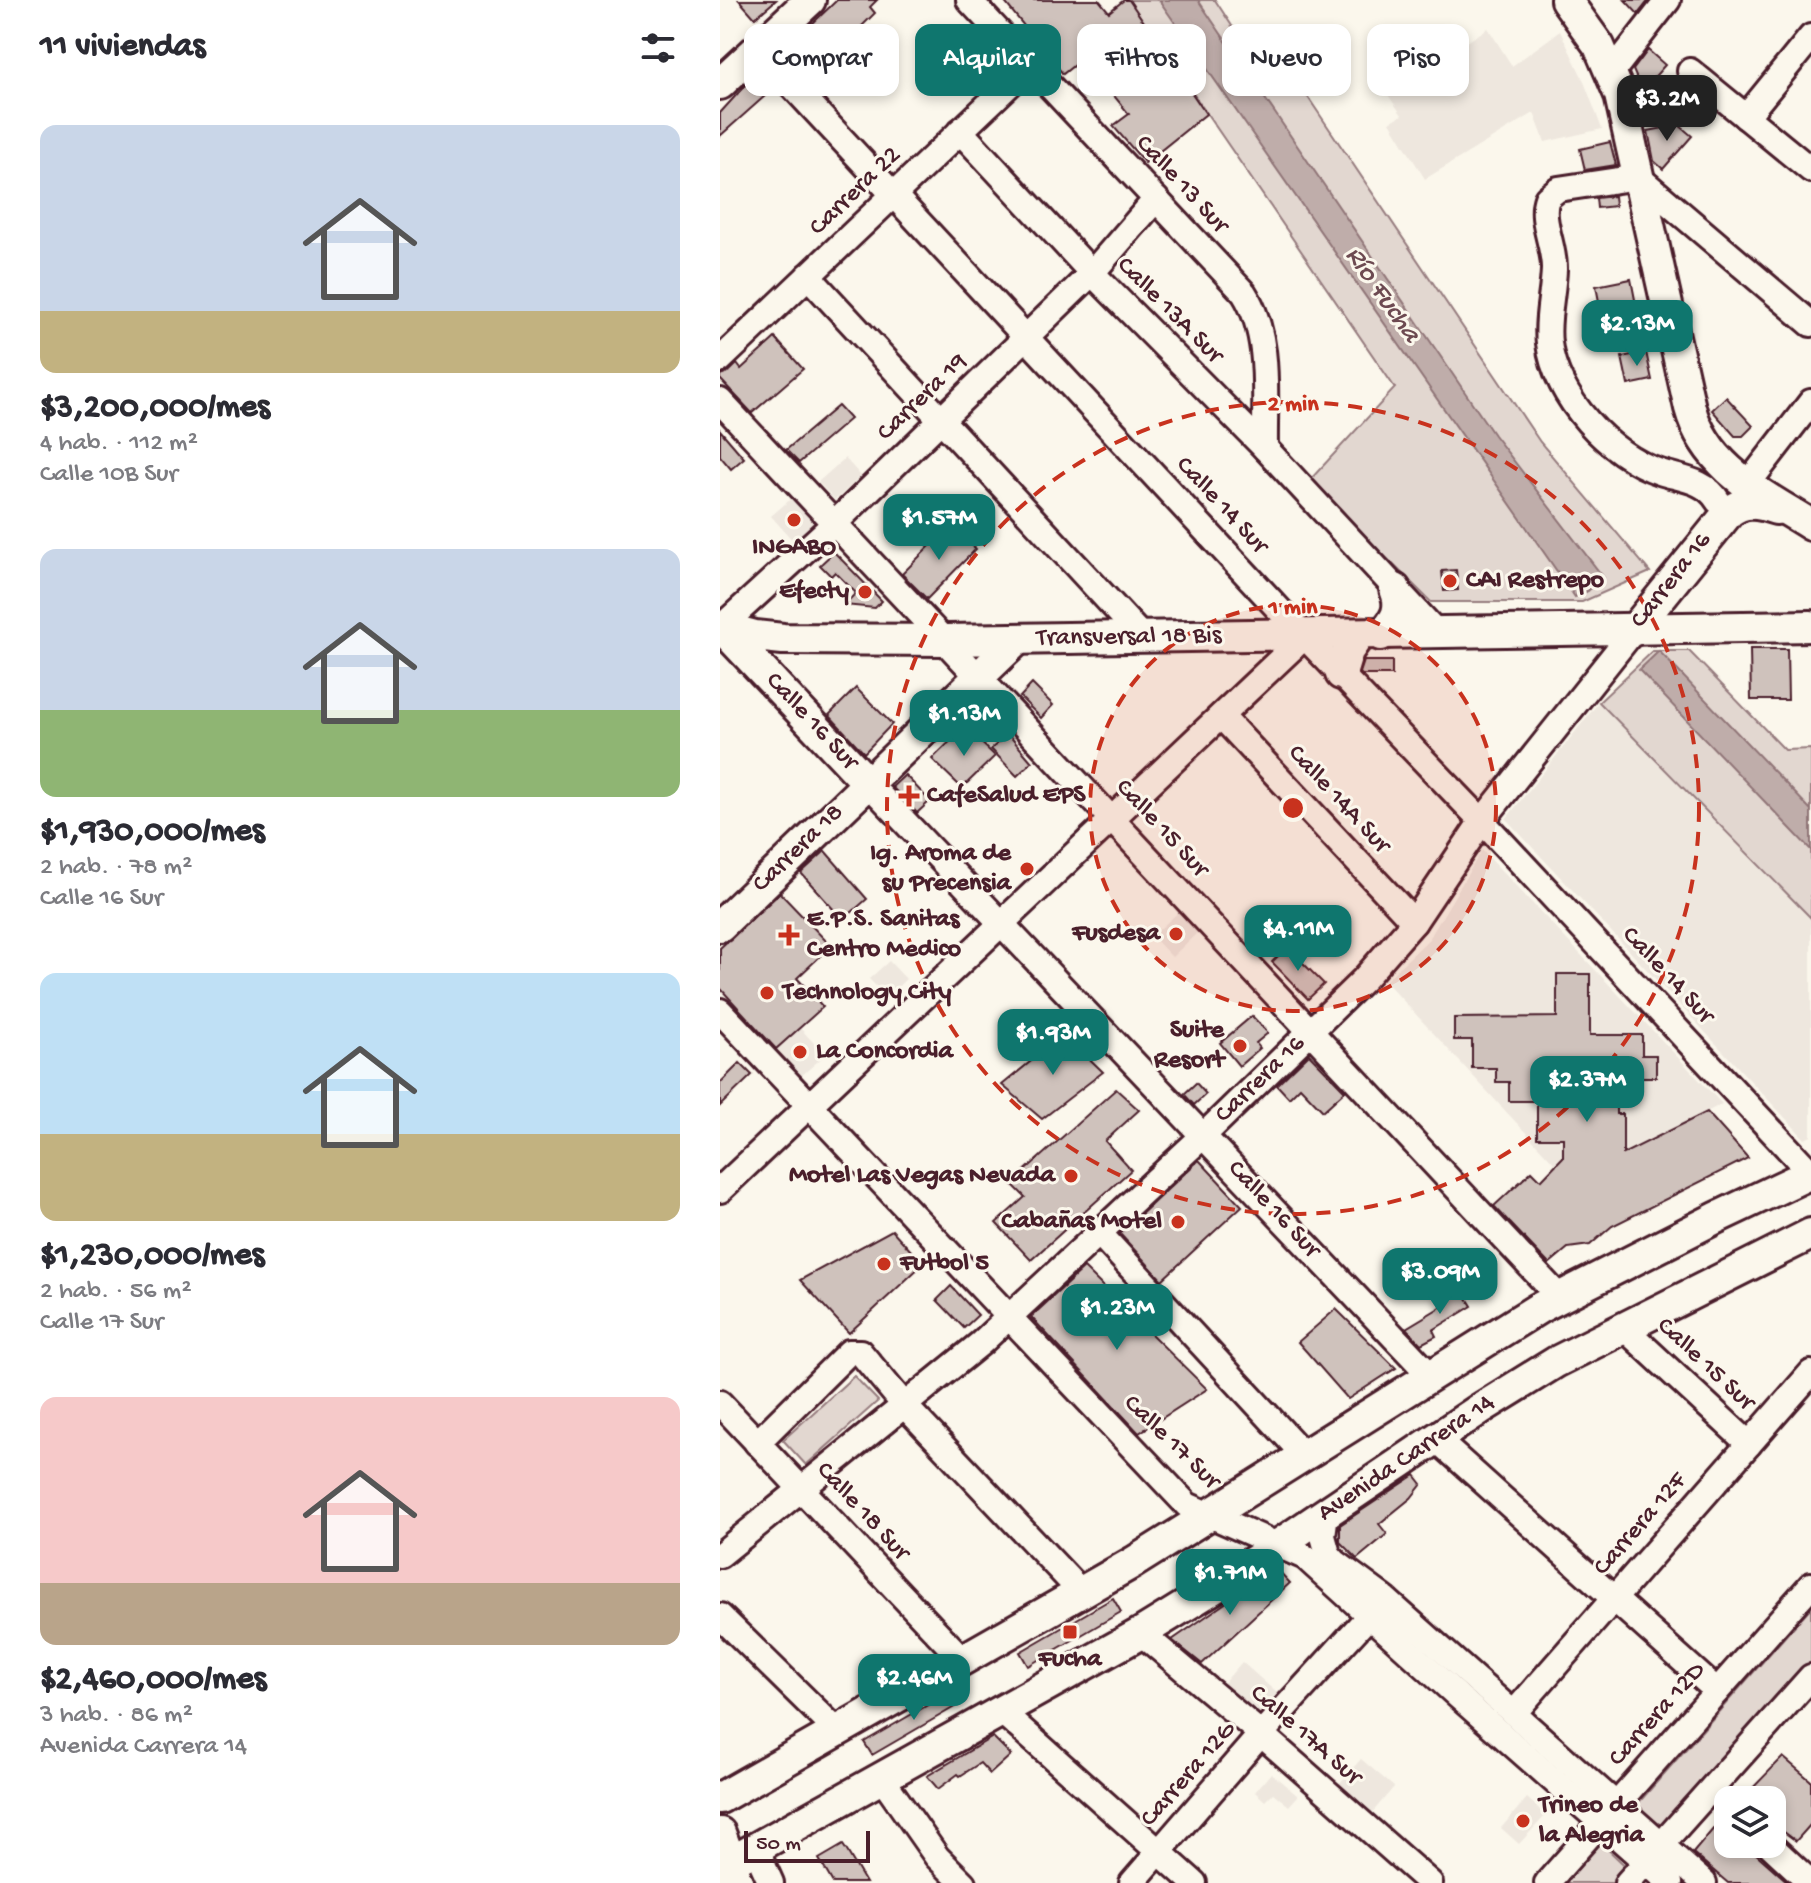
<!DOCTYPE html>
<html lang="es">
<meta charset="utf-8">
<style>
body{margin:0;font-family:"Gochi Hand",sans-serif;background:#f2f2f3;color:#2b2b33;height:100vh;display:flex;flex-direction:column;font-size:30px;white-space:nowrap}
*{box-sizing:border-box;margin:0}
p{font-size:26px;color:#7c7c81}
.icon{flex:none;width:44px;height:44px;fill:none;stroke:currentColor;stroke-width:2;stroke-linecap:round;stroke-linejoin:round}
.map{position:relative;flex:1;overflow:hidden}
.details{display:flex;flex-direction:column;background:#fff;width:720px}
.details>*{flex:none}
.banner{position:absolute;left:24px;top:24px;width:760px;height:72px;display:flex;gap:16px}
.fabs{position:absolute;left:994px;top:1786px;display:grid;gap:16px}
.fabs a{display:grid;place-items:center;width:72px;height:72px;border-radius:16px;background:#fff;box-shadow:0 4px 12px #0003;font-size:40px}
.scale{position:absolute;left:24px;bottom:20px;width:126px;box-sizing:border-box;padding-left:8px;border:4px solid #4a1f2b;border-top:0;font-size:22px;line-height:28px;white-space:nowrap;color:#4a1f2b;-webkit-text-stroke:6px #fbf7ec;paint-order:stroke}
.price{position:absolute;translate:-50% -68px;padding:0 18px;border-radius:16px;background:#0f766e;color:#fff;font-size:26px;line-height:52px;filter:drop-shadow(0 2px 4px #0008)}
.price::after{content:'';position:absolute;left:50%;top:48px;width:24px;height:18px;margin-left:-12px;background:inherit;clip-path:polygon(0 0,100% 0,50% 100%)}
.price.current{background:#222;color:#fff}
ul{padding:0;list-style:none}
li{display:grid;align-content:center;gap:16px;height:424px;padding:0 40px}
li span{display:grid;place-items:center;height:248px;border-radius:16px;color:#555}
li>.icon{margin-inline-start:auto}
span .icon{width:144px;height:144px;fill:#fffc;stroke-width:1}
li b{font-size:34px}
h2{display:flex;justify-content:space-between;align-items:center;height:96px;padding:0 40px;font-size:34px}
.tag{padding:0 28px;border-radius:16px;background:#fff;box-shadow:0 4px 12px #0003;font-size:28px;line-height:72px}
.tag.current{background:#0f766e;color:#fff}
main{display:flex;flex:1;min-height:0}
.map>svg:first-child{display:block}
.built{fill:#eee7de}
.green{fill:#e2d7d0;stroke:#967b7e;stroke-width:2}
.water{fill:#bfadaa;stroke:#907477;stroke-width:2}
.building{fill:#cfc2bc;stroke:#4a1f2b;stroke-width:2}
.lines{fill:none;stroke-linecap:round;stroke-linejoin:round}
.minor-casing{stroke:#4a1f2b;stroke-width:30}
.major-casing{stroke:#4a1f2b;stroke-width:36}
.minor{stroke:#fbf7ec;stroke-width:24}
.major{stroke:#fbf7ec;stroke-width:30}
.ring{fill:none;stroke:#c8321e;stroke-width:4;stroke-dasharray:14 10}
.poi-dot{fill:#c8321e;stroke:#fbf7ec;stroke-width:3}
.labels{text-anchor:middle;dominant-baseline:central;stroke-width:6;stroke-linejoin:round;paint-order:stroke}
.street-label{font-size:26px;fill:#4a1f2b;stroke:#fbf7ec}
.poi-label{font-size:26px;font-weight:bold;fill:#4a1f2b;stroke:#fbf7ec;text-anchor:start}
.water-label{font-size:28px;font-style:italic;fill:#6d4a51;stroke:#fbf7ec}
.centre{fill:#c8321e;stroke:#fbf7ec;stroke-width:4}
.ring-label{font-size:24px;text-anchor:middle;font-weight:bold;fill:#c8321e;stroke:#fbf7ec;stroke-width:6;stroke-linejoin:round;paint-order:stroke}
</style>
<main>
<section class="details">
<h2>11 viviendas<svg class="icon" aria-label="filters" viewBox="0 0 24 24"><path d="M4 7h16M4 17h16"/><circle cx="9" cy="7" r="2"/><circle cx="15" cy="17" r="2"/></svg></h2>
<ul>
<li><span style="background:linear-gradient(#c9d6e8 75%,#c2b280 0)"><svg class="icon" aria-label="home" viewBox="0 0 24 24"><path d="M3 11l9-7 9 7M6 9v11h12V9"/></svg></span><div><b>$3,200,000/mes</b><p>4 hab. · 112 m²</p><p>Calle 10B Sur</p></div></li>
<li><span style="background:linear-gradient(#c9d6e8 65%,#8fb573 0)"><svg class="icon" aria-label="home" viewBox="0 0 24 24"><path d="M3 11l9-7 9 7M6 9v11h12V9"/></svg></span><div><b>$1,930,000/mes</b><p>2 hab. · 78 m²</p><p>Calle 16 Sur</p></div></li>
<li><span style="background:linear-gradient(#bfe0f5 65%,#c2b280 0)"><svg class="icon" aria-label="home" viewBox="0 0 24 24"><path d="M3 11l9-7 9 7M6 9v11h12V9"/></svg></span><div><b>$1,230,000/mes</b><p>2 hab. · 56 m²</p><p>Calle 17 Sur</p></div></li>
<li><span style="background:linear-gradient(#f6c9c9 75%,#b9a48a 0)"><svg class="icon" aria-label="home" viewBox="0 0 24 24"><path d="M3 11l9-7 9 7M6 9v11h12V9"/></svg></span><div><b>$2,460,000/mes</b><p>3 hab. · 86 m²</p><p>Avenida Carrera 14</p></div></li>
</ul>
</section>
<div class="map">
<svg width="1091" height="1883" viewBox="0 0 1091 1883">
<rect width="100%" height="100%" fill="#fbf7ec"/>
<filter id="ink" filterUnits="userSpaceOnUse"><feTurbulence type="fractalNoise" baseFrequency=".0125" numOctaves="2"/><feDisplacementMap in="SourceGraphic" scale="16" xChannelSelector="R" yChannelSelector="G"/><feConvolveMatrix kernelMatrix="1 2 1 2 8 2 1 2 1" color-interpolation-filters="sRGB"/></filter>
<g filter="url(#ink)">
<g class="built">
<polygon points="768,28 792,66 840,31 863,79 882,129 825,142 814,113 705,179 670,122 682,115 668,95"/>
<polygon points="125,458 141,476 115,500 98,482"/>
<polygon points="73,497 97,524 75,543 51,516"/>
<polygon points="879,702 1091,918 1091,1136 1085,1139 786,819"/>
<polygon points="762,850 1002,1104 851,1181 778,1103 665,981 709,939"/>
<polygon points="460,911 479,931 452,957 432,936"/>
<polygon points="169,961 186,979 167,997 149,979"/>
<polygon points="80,1028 105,1055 80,1077 56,1050"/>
<polygon points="522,1662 557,1693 537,1715 502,1685"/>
<polygon points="641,1759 674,1787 651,1814 618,1785"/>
<polygon points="551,1773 578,1796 569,1806 553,1793 545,1801 535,1792"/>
<polygon points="807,1798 826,1815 799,1844 781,1828"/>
</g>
<g class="green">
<polygon points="409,0 495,0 546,78 567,66 820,442 930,572 862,602 711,602 589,481 675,388"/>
<polygon points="933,651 969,651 1065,750 1091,749 1091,918 879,702"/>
<polygon points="134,1376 158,1401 86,1465 63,1440"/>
<polygon points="1091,1607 1091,1665 938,1833 914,1808"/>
<polygon points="881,1843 914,1874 906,1883 845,1883"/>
</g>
<g class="water">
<polygon points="439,0 478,0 774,435 883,577 868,591 855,597"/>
<polygon points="939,651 1091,810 1091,850 919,670"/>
</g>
<g class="building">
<polygon points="19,0 56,0 35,18"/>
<polygon points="117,0 157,0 150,7 155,13 118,50 92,24"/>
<polygon points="283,0 379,0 389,12 404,0 409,0 486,114 425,163 393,126 409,114 363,58 343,74"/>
<polygon points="905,0 929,0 918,14"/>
<polygon points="928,50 945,65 922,91 913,70"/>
<polygon points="30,80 45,96 0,136 0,113"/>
<polygon points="959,125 972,136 943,169 934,161 928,131"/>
<polygon points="890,142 896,165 865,170 860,149"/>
<polygon points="894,196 895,206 877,208 876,198"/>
<polygon points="911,279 917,310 882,317 876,286"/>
<polygon points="55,338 83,369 32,413 0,379 0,375 10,371 17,364 21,369"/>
<polygon points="926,352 932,380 908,385 902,357"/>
<polygon points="1006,397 1033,426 1023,436 1015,436 992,410"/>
<polygon points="118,406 130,419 79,463 66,450"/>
<polygon points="0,430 24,458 11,469 0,456"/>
<polygon points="231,525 256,549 207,599 182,574"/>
<polygon points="114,552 162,601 155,608 124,605 136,593 115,572 111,576 100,565"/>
<polygon points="736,570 738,590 724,591 722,571"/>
<polygon points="1030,649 1067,649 1068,700 1031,700"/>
<polygon points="644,661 672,661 672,675 642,675 640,673"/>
<polygon points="312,684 333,705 321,718 300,697"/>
<polygon points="136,688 172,724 144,753 109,715"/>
<polygon points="245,727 275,756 242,788 212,759"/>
<polygon points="288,734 312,762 297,776 271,749"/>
<polygon points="185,775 210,801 197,813 172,787"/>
<polygon points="105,851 147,899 123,920 81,873"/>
<polygon points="60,893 111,946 77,978 103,1007 56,1049 0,988 0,948"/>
<polygon points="567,947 604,984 588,999 552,962"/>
<polygon points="837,974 870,974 870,1035 922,1035 922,1055 936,1055 936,1077 896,1077 896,1114 903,1114 903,1154 987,1112 1028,1158 892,1226 870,1245 848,1248 829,1264 774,1206 812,1171 821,1180 843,1157 843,1138 817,1138 817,1101 789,1101 789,1082 776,1082 776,1068 752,1068 752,1040 734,1040 734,1018 837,1017"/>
<polygon points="532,1016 548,1033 536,1043 540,1048 519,1066 500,1043"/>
<polygon points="344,1034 383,1072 322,1119 282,1085"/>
<polygon points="589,1054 625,1091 603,1111 580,1087 569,1098 557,1085"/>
<polygon points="20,1063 32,1075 0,1106 0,1083"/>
<polygon points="476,1083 486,1094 474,1105 464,1094"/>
<polygon points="396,1089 419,1110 385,1141 411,1170 311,1260 276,1223 305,1197 291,1183"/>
<polygon points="479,1160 522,1206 442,1280 400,1234"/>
<polygon points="172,1230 203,1264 129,1333 80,1280"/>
<polygon points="364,1268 487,1389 419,1433 311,1317"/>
<polygon points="231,1286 258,1315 244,1328 217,1300"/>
<polygon points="740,1287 752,1306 713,1330 716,1336 701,1344 686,1328 724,1305 720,1299"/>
<polygon points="616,1309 676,1368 628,1399 578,1342"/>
<polygon points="695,1475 702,1484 691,1498 659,1524 667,1534 637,1559 620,1542 620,1525"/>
<polygon points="556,1568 570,1583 482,1664 452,1640"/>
<polygon points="393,1598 401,1612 308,1666 300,1652"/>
<polygon points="237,1688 245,1701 152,1755 144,1742"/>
<polygon points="273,1737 291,1755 270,1774 260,1763 240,1776 238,1774 218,1789 207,1776"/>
<polygon points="1063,1757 1091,1781 1091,1824 1076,1841 1052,1823 1052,1800 1021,1800"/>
<polygon points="999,1822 1008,1830 1008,1844 1025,1844 1069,1883 1008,1883 973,1853"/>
<polygon points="123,1845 127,1851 146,1883 113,1883 99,1859"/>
</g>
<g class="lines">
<g class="minor-casing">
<g id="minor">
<path d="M249,0L524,293C552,337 544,398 545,448"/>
<polyline points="38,49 566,617 762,821 1091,1173"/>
<polyline points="970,71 1091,170"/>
<polyline points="892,72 948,0"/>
<polyline points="1026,117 1091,37"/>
<polyline points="240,131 372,273 545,448 718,634"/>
<polyline points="88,276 423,638"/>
<polyline points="0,360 310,65"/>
<polyline points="0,401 839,1297"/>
<polyline points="1027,485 1091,402"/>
<path d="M998,501C986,480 961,479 940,472C890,456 835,397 829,343C826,319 833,294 834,270C835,246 819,220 827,198L838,189L918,177L1091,324"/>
<polyline points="0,628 115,523 372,273 436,199"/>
<polyline points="501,716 694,922"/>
<polyline points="148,783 710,1375"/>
<polyline points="0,1011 467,1505 585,1557 739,1697 950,1883"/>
<polyline points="0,1190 585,636"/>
<polyline points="379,1233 584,1455"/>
<polyline points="903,1327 1029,1444"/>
<polyline points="0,1403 242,1659"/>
<polyline points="716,1439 997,1691"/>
<polyline points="37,1443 129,1352 140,1352 185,1406 361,1592"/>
<polyline points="606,1513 603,1536 608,1554 615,1562 665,1599 984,1883"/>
<polyline points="0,1555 261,1343 483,1136 644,979 694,922 762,821 914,630"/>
<polyline points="0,1616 116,1730"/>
<polyline points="421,1633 541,1734 710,1883"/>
<polyline points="282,1712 474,1883"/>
<polyline points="794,1713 1091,1373"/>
<polyline points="161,1777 217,1857 243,1883"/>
<polyline points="1049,1844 1091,1883"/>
<polyline points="39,1846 42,1863 51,1883"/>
<polyline points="11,1862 21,1883"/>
<polyline points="412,1883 541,1734 658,1606"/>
<polyline points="827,1883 1091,1585"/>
<polyline points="907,1883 1091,1677"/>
</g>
</g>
<g class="major-casing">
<g id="major">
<path d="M846,0L879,46L900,95L970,408C986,468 1042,494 1091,525"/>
<polyline points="0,84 90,0"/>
<polyline points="1,627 35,636 63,639 226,640 1091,626"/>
<polyline points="1,627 148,783"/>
<path d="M914,630L1009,512C1025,500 1038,503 1056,509"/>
<path d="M661,635C676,621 683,609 675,589"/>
<polyline points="621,674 628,651 639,635"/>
<polyline points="0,926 297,640"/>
<polyline points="0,1798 414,1562 819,1308 996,1218 1091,1173"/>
<polyline points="0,1833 11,1862"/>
<polyline points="0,1868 421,1633 499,1585 760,1409 836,1362 1091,1234"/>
</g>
</g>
<use href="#minor" class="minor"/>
<use href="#major" class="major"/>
</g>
</g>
<circle cx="573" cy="808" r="203" fill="#c8321e" fill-opacity=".12"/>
<g class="ring">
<circle cx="573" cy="808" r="203"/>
<circle cx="573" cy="808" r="406"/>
</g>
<g class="poi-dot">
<circle cx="74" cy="520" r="8"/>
<circle cx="730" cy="581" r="8"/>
<circle cx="145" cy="592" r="8"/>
<path d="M185 784h8v8h8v8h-8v8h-8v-8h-8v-8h8z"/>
<circle cx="307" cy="869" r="8"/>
<circle cx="456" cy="934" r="8"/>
<path d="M65 923h8v8h8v8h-8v8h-8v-8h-8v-8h8z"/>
<circle cx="47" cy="993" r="8"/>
<circle cx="520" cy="1046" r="8"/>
<circle cx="80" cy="1052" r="8"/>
<circle cx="351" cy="1176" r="8"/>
<circle cx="458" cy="1222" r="8"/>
<circle cx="164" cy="1264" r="8"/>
<rect x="342" y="1624" width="16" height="16" rx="4"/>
<circle cx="803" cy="1821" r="8"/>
</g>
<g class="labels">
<g class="street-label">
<text transform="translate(461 185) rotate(47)">Calle 13 Sur</text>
<text transform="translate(136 192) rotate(-44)">Carrera 22</text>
<text transform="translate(449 311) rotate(45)">Calle 13A Sur</text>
<text transform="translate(203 398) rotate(-44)">Carrera 19</text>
<text transform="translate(501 506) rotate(47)">Calle 14 Sur</text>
<text transform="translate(952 581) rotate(-52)">Carrera 16</text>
<text transform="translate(409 638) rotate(-1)">Transversal 18 Bis</text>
<text transform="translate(91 722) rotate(47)">Calle 16 Sur</text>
<text transform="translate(618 800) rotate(47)">Calle 14A Sur</text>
<text transform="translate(441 829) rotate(47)">Calle 15 Sur</text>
<text transform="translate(79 849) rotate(-44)">Carrera 18</text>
<text transform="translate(947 976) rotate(47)">Calle 14 Sur</text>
<text transform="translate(541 1080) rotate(-44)">Carrera 16</text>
<text transform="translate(553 1210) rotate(47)">Calle 16 Sur</text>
<text transform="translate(985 1365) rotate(43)">Calle 15 Sur</text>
<text transform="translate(451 1443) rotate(44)">Calle 17 Sur</text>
<text transform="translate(687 1459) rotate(-34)">Avenida Carrera 14</text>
<text transform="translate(142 1512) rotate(47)">Calle 18 Sur</text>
<text transform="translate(921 1525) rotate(-49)">Carrera 12F</text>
<text transform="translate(938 1715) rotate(-48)">Carrera 12D</text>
<text transform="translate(585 1736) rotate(41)">Calle 17A Sur</text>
<text transform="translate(469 1775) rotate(-49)">Carrera 12G</text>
</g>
<g class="poi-label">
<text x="74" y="548" text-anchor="middle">INGABO</text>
<text x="746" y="581">CAI Restrepo</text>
<text x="129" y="592" text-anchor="end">Efecty</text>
<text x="207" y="796">CafeSalud EPS</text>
<text x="291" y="854" text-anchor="end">Ig. Aroma de<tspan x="291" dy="30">su Precensia</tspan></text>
<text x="87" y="920">E.P.S. Sanitas<tspan x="87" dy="30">Centro Medico</tspan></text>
<text x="440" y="934" text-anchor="end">Fusdesa</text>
<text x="63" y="993">Technology City</text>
<text x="504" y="1031" text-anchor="end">Suite<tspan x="504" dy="30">Resort</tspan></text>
<text x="96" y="1052">La Concordia</text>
<text x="335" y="1176" text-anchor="end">Motel Las Vegas Nevada</text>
<text x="442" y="1222" text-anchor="end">Cabañas Motel</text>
<text x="180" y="1264">Futbol 5</text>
<text x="350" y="1660" text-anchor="middle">Fucha</text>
<text x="819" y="1806">Trineo de<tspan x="819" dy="30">la Alegria</tspan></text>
</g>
<g class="water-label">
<text transform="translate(662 295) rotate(55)">Río Fucha</text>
</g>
</g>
<circle cx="573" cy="808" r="12" class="centre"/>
<g class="ring-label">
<text x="573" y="410">2 min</text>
<text x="573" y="613">1 min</text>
</g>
</svg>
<div class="fabs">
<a><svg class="icon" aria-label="layers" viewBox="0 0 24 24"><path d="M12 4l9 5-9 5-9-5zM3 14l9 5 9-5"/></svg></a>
</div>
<div class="scale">50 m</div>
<b class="price current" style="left:947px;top:143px">$3.2M</b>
<b class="price" style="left:917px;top:368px">$2.13M</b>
<b class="price" style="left:219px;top:562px">$1.57M</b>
<b class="price" style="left:244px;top:758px">$1.13M</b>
<b class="price" style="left:578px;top:973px">$4.11M</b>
<b class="price" style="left:333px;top:1077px">$1.93M</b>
<b class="price" style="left:867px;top:1124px">$2.37M</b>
<b class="price" style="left:720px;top:1316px">$3.09M</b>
<b class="price" style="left:397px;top:1352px">$1.23M</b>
<b class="price" style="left:510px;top:1617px">$1.71M</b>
<b class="price" style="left:194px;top:1722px">$2.46M</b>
<div class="banner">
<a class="tag">Comprar</a>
<a class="tag current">Alquilar</a>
<a class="tag">Filtros</a>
<a class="tag">Nuevo</a>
<a class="tag">Piso</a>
</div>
</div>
</main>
